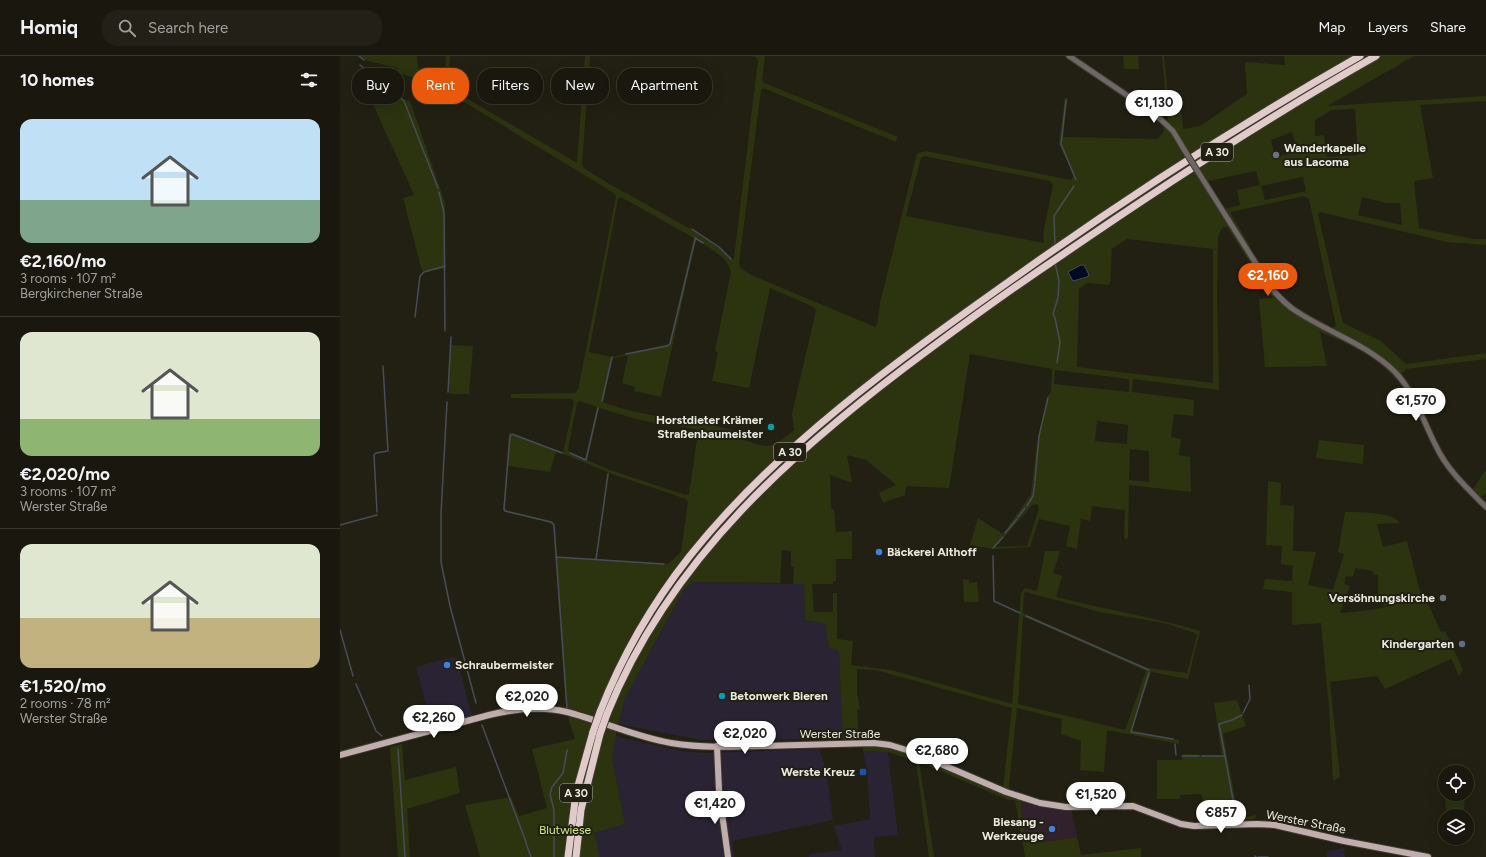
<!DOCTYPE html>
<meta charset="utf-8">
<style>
body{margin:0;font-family:Figtree,sans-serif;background:#232117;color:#f1f3f6;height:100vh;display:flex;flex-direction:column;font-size:15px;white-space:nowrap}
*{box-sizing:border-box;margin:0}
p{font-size:13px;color:#9fa09e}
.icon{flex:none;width:22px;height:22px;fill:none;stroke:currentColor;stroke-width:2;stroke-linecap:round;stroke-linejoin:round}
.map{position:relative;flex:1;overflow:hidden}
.drawer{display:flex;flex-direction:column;background:#1a180e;width:340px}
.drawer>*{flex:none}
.top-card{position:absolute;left:12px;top:12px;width:380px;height:36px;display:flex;gap:8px}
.tools{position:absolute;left:1098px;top:709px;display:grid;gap:8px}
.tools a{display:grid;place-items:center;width:36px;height:36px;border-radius:50%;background:#1a180e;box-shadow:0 4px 16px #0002,0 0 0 1px #38372e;font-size:20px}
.price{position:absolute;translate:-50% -34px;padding:0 9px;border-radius:14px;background:#fff;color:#222;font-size:13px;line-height:26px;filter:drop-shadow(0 1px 2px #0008)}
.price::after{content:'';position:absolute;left:50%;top:24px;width:12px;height:9px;margin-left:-6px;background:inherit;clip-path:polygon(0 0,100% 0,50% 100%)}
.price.active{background:#ea580c;color:#fff}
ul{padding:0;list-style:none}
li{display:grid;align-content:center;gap:8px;height:212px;padding:0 20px}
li+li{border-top:1px solid #38372e}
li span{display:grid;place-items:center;height:124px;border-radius:12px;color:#555}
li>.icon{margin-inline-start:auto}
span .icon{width:72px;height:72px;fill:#fffc;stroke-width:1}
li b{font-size:17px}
h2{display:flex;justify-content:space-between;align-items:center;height:48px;padding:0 20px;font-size:17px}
.tag{padding:0 14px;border-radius:16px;background:#1a180e;box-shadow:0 4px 16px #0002,0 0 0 1px #38372e;font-size:14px;line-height:36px}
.tag.active{background:#ea580c;color:#fff}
header{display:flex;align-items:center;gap:24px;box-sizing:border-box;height:56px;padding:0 20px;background:#1a180e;border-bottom:1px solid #38372e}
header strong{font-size:19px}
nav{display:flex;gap:22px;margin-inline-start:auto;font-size:14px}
.search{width:280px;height:36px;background:#232117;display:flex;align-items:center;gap:10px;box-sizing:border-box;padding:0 14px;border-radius:16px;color:#9fa09e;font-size:15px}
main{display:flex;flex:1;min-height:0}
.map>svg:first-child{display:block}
.commercial{fill:#30212c}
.industrial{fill:#292333}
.green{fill:#2b340e;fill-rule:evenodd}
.water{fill:#000924;stroke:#464c5c}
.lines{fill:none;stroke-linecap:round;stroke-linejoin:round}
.stream{stroke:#464c5c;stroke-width:1.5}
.minor-casing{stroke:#3e3c2f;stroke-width:7}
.major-casing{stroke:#3e3c2f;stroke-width:8}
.highway-casing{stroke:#3e3c2f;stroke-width:9}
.minor{stroke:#6f6666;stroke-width:5}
.major{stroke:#c0aeae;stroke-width:6}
.highway{stroke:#e0caca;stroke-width:7}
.minor-bridge-casing{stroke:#3e3c2f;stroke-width:7;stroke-linecap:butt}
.highway-bridge-casing{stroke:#3e3c2f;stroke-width:9;stroke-linecap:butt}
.minor-bridge{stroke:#6f6666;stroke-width:5}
.highway-bridge{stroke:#e0caca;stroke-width:7}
.worship-dot{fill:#6b7280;stroke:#222012;stroke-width:1.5}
.culture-dot{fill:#0f9aa8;stroke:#222012;stroke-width:1.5}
.shop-dot{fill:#3f7fe0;stroke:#222012;stroke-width:1.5}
.service-dot{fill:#5c6f8a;stroke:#222012;stroke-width:1.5}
.transit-dot{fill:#1a4fb4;stroke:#222012;stroke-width:1.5}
.labels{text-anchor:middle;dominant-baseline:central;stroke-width:4;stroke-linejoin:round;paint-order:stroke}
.shield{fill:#222012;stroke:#aeada2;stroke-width:1}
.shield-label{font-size:11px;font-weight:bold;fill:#eae9e0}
.poi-label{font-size:12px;font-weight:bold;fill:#eae9e0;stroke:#222012;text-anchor:end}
.street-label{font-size:12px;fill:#eae9e0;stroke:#222012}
.park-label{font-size:12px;fill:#cfeb7f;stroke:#222012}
</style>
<header>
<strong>Homiq</strong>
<div class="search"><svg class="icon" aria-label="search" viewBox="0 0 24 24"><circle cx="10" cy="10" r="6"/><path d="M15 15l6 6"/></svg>Search here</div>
<nav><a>Map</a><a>Layers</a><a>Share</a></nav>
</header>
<main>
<section class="drawer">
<h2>10 homes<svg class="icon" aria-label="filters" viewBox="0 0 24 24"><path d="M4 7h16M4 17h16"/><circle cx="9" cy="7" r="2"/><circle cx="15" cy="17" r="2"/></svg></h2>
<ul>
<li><span style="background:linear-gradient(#bfe0f5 65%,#7fa58c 0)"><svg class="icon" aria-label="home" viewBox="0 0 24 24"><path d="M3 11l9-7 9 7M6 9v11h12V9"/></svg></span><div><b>€2,160/mo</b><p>3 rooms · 107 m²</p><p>Bergkirchener Straße</p></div></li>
<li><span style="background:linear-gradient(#dfe7d0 70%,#8fb573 0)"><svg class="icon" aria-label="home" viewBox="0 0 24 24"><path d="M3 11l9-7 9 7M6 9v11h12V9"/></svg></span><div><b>€2,020/mo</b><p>3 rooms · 107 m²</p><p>Werster Straße</p></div></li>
<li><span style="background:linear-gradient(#dfe7d0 60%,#c2b280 0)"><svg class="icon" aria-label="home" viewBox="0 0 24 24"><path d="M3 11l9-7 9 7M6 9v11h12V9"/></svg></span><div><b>€1,520/mo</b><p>2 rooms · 78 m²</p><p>Werster Straße</p></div></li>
</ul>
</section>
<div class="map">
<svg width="1146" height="801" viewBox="0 0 1146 801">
<rect width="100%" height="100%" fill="#222012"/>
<polygon class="commercial" points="682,746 714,753 715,750 731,751 737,781 697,787 686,786 681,751"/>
<g class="industrial">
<polygon points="353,526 464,528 465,564 486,568 488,591 497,594 499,597 503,683 361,684 278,668 285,642 343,535"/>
<polygon points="112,601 117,602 132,660 92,670 76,611"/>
<polygon points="275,680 341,695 366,697 480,693 486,715 493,764 392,785 394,801 260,801 254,777 285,767 272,702"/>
<polygon points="523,695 548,696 558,779 534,781 535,801 469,801 469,798 502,794 494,770 530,763 527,714"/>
<polygon points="1004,792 1005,801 987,801 987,795"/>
</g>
<g class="green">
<path d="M20,0H77L79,18L101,28L105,26L106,0H110L108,28L111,33L237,107L245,0H250L242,108L244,112L266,126L367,182L392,203L394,202L418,4L416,1L410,0H425L422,24L424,27L558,81L556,86L423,32L421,34L399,207L401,212L411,219L535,271L537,269L540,247L577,97L586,95L731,124L734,119L719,88L725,41L728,43L723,81L818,83L824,75L823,72L828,67L822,0H824L828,39H840L843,73L860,70L907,38L905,6L945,9L944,0H1074L987,50L1146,40V45L1080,49L1093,122L1074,125L1079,172L1134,183H1146V189L1107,186L980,156L978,158L1003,267L1041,285L1066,308L1146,297V303L1066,313L1062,317V321L1057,324C1037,300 1008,287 980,276L987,310L925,311L919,243L933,242L887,171H883L878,179L877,241L879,334L793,323L792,336L854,344L853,360L834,358L831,381L841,383L839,399L850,401L851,436L789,429L788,483L784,482L785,454L752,450L750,465L741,463L737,493L726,490L730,470L699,463L690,491L653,493L630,489L638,462L663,478L691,438L697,387L707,341L711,336L712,313L630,298L609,432L566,430L565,439L543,447L539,437L556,429L526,404L507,399L512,427L490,419L491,453H494L496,476L512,475V503H496V525H493V528H472L474,556H493V537H497V583L513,585L511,609L551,614L672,648L681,537L685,532L697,535L705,495H720L713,517L722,520L716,541C764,553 812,561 860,575L848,623L811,616L791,674L839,684V688L767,674L764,716L740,714L741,685L721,678L722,663L677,652L669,730L670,734L699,744L716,747L715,753L682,746L681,751L686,786L697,784L698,787L737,781L741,799L801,792V801H685L675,744H668L579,706L594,801H589L576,705L548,696L523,695L522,686L548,687V685L559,687L663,732L672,652L536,614L517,613V637L520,653L517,654L519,687L503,688L499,597L497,594L488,591L486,568L465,564L464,528H453L454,511L451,510V495L442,494L440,527L353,526L343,535L285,642L278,668L272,702L285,768L254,777L260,801H140L125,749L171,741L179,760L207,752L192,693L235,683L229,665L227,651L226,652L213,469L211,467L163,455L169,377L223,396L234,346L232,343L171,342V338L235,337L238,334L276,141L274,137L106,35L77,23L60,17L57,12L25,4ZM1015,53L1018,99L987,101L984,79L975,80V64L991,54ZM952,76L958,96L935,101L931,84ZM584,100L710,125L713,129L703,178L704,187L566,160L581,102ZM916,115L920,129L897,134L900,149L885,153L868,125ZM963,121L966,135L925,144L921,130ZM964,140L969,143L996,269L993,272L959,254L944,241L937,234L909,191L910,190L891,158V156ZM281,141L354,182L329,288L272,301L249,296L278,142ZM1022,141L1046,147H1060L1062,169L1018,159ZM356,183C368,191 388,201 391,216L375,295L378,296L372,325L409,332L430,232L474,251L476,254L452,358L454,374C430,395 427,393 398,381L400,376C355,363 307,363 263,346L273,302L288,299L282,327L295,331L294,335L321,341ZM787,183L873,193V327L737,311L739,233L747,227L770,229L772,193ZM715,314L789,323V336L714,328ZM240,345L257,351L245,403L229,396L228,393L237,347ZM259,352L300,364L356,373L358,376L349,438L346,439L270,414L247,404ZM757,365L788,369L787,388L755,385ZM790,393L809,395V426L789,424ZM216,395L268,416L256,501L253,503L217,501L214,466L166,454L165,452L168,410L210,416ZM269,417L346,443L348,446L341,496L328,508L257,503ZM697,448L699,452L687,490L656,491L692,449ZM686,536L760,556L824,567L855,577L857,579L847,617L807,612L683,557L684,537ZM683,560L806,615L785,674L678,648Z"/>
<polygon points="783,0 798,0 799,13 784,13"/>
<polygon points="31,24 68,45 70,45 105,147 106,213 82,215 63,142 74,139 23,26"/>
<polygon points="111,289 133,290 129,338 111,338 108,336"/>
<polygon points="979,384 1024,389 1023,408 976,402"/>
<polygon points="1146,413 1146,437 1141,441 1133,433"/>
<path d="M928,425L941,427L940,449L954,450L953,495L976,496L968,529L993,534L1004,498L998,496L1005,456C1016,456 1057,456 1059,467L1037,468L1043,491L1067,485L1080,535L1087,539L1086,543L1101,576L1105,575L1123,614L1119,620L1111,603L1045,633L1037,620L990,626L1000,721L993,725L989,652L981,567L952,569V536L923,533L925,523L952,525L953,510L941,508L942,490L926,489ZM1015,512L1033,515V518L1038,519V538L1044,550L1067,541V542C1047,554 1023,555 1000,557L1010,530L1004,528L1006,520L1013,521Z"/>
<polygon points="623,523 629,524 629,527 637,526 639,546 624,546"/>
<polygon points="897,644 906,670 883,678 897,753 907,761 916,759 915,763 870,766 861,738 840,739 840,743 817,743 817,704 842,704 843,698 882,700 874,647"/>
<polygon points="62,688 65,724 116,711 120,737 67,753 70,801 58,801 50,691"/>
<polygon points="1104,733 1105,733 1105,738 1125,738 1124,753 1106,754"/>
</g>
<polygon class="water" points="741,209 744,209 749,219 747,221 733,225 728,216"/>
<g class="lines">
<g class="stream">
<polyline points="19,0 24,4"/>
<polyline points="20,9 64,45 98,132"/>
<polyline points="726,44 721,88 736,124"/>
<polyline points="99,136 104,157 105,275"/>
<polyline points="352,173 379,191 391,203"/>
<polyline points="715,190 714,160 734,130"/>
<polyline points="715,207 719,225 718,242 713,258 715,262 720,286 717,307"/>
<polyline points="75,261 80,220 84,216 105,210"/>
<polyline points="286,298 327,290 330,288 355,184 355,182 363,187"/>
<polyline points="108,336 111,281"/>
<polyline points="262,345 272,301"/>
<polyline points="107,346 101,458 101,506 110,550 136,647"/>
<polyline points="222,397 172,378 170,380 164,453 165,455 211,466 214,469 227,652"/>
<polyline points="230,397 246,404 258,352"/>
<polyline points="695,425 699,380 708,342"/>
<polyline points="687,450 693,440 695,427"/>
<polyline points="37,456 34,399 36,397 48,395 43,310"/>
<polyline points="678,461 685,452"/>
<polyline points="0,469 37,459"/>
<polyline points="665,477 677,463"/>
<polyline points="653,492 663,481"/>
<polyline points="653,500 654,545 680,557"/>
<polyline points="216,501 324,508"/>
<polyline points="256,503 268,418"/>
<polyline points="686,560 809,614"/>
<polyline points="0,574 13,620"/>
<polyline points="809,617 791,676 833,683"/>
<polyline points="16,628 36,675 42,680"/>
<polyline points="903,657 910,643 909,629"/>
<polyline points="142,669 186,786"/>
<polyline points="835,688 836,699"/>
<polyline points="58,693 65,801"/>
<polyline points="842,700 859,700"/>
<polyline points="862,700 885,700 895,755 904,763"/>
<polyline points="885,700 879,668 892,664 902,659"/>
<polyline points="186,787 191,801"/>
<polyline points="915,800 916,801"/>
<polyline points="214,801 214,754 210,738 212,731 223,717 227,694"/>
<polyline points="918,801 928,801"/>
</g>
<g class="minor-casing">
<g id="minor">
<polyline points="729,0 816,59 833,75 845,95"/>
<path d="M860,119L932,233C940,242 948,251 959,257C990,277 1028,289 1055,316C1075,337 1083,365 1096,390C1107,414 1128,433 1146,451"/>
</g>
</g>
<g class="major-casing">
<g id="major">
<polyline points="377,690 379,735 388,801"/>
<path d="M0,699L149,659C174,653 201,650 227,656C262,665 295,681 331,687C361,692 392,691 422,690C459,689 496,688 534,687L550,689L573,696L666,736L700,747L726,751L793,750L841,768L854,770L917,768L935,769L1004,785L1088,801"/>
</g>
</g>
<g class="highway-casing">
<g id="highway">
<path d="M260,656C282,600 312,548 349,501C436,391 557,305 671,224C783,144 900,68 1020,0"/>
<path d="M267,658C330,501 458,390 591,292C634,260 677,229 722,199C824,129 928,61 1036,0"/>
<polyline points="228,801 236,737 253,676"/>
<polyline points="236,801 241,754 260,678"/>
</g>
</g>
<use href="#minor" class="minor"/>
<use href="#major" class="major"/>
<use href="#highway" class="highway"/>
<g class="minor-bridge-casing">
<polyline id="minor-bridge" points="845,95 860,119"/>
</g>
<g class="highway-bridge-casing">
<g id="highway-bridge">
<polyline points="253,676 260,656"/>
<polyline points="260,678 267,658"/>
</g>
</g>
<use href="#minor-bridge" class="minor-bridge"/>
<use href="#highway-bridge" class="highway-bridge"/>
</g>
<g class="worship-dot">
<circle cx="936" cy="99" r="4"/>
<circle cx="1103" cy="542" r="4"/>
</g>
<g class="culture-dot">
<circle cx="431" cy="371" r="4"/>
<circle cx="382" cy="640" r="4"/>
</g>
<g class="shop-dot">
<circle cx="539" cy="496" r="4"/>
<circle cx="107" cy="609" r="4"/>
<circle cx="712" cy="773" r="4"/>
</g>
<circle class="service-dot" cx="1122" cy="588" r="4"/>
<rect class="transit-dot" x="519" y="712" width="8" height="8" rx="2"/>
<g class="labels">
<g class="shield">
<rect x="861" y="87" width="32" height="18" rx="3"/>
<rect x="434" y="387" width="32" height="18" rx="3"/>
<rect x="220" y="728" width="32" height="18" rx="3"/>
</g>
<g class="shield-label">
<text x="877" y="96">A 30</text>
<text x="450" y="396">A 30</text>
<text x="236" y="737">A 30</text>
</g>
<g class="poi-label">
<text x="944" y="92" text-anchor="start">Wanderkapelle<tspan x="944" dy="14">aus Lacoma</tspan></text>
<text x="423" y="364">Horstdieter Krämer<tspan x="423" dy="14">Straßenbaumeister</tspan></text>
<text x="547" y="496" text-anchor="start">Bäckerei Althoff</text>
<text x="1095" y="542">Versöhnungskirche</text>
<text x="1114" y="588">Kindergarten</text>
<text x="115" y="609" text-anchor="start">Schraubermeister</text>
<text x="390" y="640" text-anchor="start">Betonwerk Bieren</text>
<text x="515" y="716">Werste Kreuz</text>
<text x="704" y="766">Biesang -<tspan x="704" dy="14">Werkzeuge</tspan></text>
</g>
<g class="street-label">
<text x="500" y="678">Werster Straße</text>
<text transform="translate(966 766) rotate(11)">Werster Straße</text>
</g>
<g class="park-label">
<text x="225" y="774">Blutwiese</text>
</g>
</g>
</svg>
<div class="tools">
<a><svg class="icon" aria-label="locate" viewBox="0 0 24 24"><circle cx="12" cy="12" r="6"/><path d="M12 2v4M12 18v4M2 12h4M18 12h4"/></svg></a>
<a><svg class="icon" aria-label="layers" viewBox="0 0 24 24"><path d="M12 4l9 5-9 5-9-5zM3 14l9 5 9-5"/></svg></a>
</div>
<b class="price" style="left:814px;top:68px">€1,130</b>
<b class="price active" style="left:928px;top:241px">€2,160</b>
<b class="price" style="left:1076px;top:366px">€1,570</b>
<b class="price" style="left:187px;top:662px">€2,020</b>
<b class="price" style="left:94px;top:683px">€2,260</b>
<b class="price" style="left:405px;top:699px">€2,020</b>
<b class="price" style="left:597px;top:716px">€2,680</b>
<b class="price" style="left:756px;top:760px">€1,520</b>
<b class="price" style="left:375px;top:769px">€1,420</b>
<b class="price" style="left:881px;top:778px">€857</b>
<div class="top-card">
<a class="tag">Buy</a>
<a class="tag active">Rent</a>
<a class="tag">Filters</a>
<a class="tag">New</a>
<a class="tag">Apartment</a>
</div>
</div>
</main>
